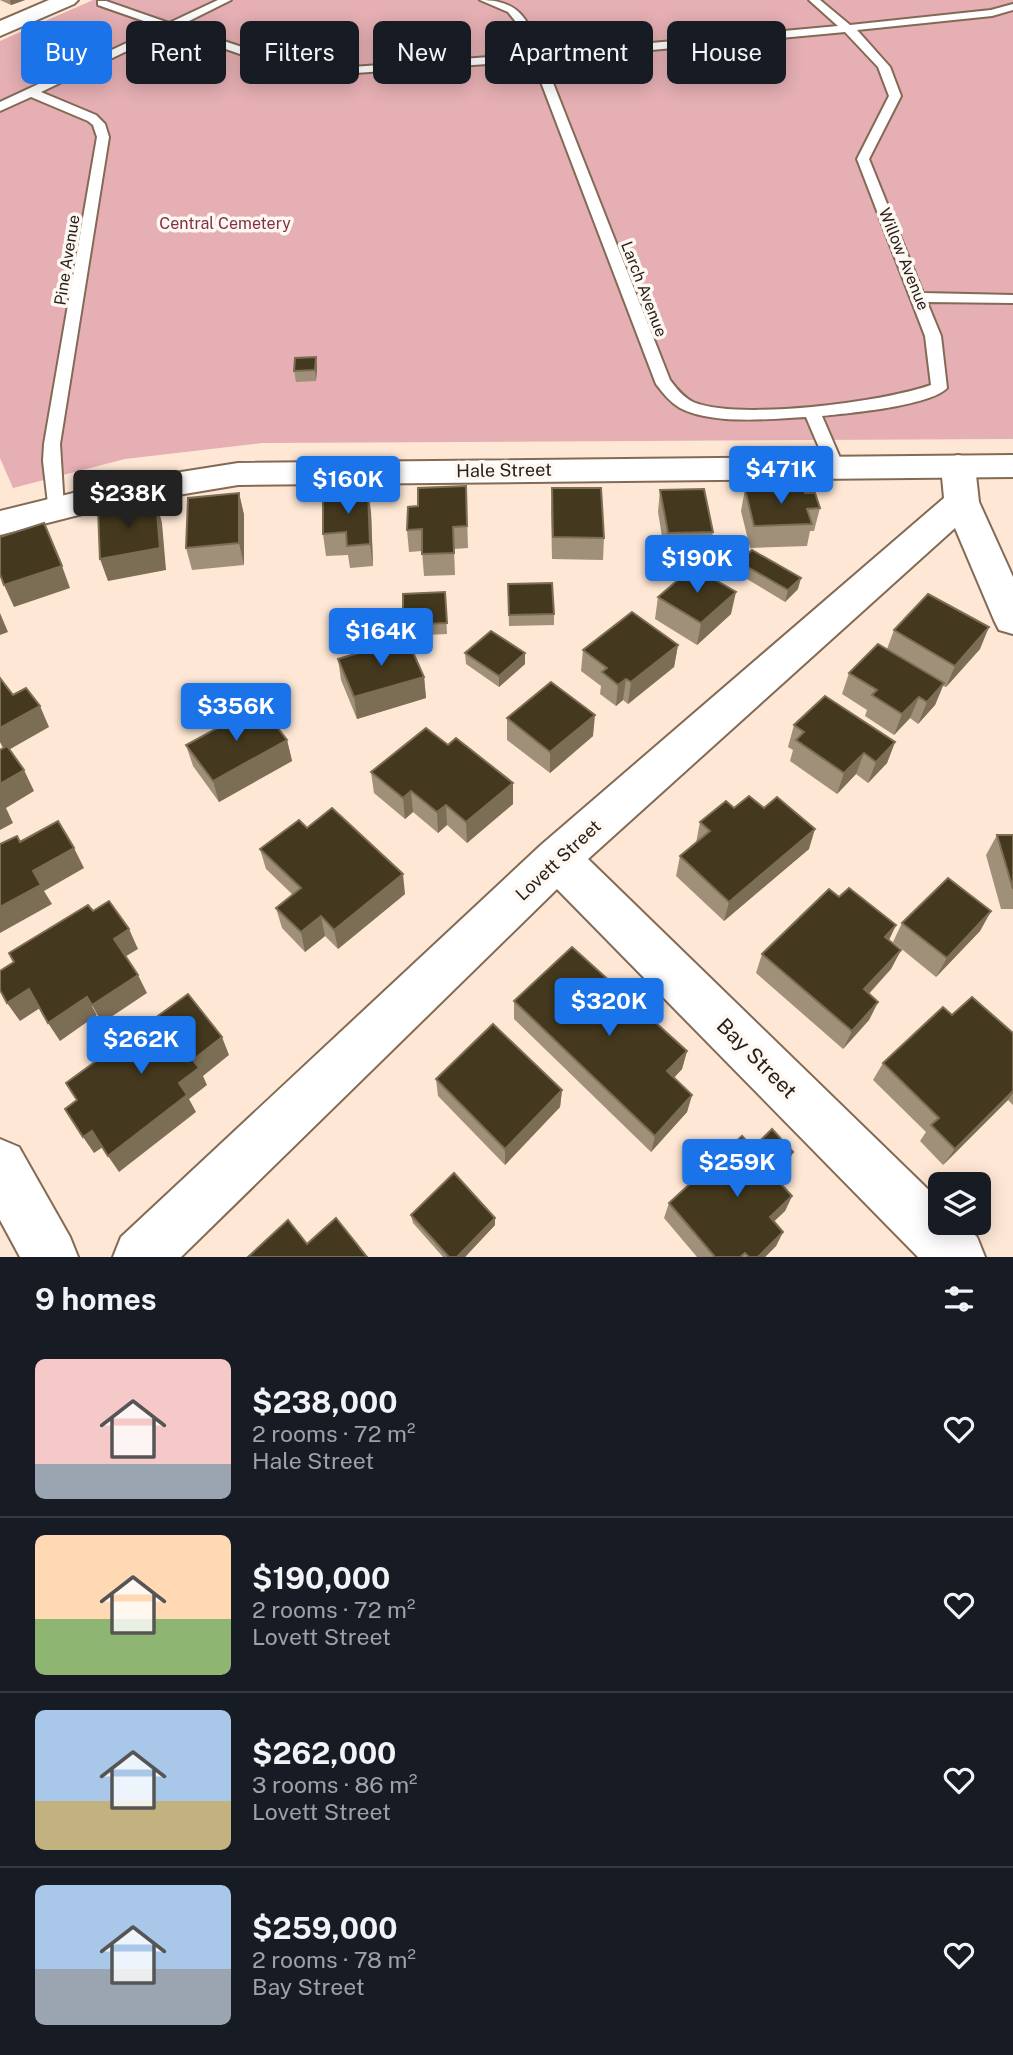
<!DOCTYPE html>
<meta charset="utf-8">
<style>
body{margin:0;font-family:"Public Sans",sans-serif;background:#242831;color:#f1f3f6;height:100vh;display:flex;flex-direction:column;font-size:26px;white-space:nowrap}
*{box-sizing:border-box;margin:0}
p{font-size:23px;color:#9ea1a6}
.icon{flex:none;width:38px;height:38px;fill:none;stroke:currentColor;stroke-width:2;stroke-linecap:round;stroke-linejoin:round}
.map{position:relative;height:1257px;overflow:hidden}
.details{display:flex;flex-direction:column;background:#171b24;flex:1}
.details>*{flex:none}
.top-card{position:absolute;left:21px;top:21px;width:971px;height:63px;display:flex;gap:14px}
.controls{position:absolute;left:928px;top:1172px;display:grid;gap:14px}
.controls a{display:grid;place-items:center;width:63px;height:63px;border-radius:10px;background:#171b24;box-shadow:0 4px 18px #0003;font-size:35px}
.price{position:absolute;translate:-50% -60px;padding:0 16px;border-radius:7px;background:#1a73e8;color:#fff;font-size:23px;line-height:46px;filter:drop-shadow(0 2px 4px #0008)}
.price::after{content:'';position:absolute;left:50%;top:42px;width:21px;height:16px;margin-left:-10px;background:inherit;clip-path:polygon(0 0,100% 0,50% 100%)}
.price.selected{background:#222;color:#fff}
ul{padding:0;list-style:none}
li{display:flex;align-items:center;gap:21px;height:175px;padding:0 35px}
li+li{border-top:2px solid #363941}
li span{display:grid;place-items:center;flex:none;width:196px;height:140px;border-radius:10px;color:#555}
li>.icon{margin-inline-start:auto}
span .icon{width:84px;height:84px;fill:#fffc;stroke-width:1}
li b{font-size:30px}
h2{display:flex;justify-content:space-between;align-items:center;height:84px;padding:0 35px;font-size:30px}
.tag{padding:0 24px;border-radius:10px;background:#171b24;box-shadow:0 4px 18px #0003;font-size:24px;line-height:63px}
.tag.selected{background:#1a73e8;color:#fff}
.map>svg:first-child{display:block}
.green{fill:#e5afb3}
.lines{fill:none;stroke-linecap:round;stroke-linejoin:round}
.lane-casing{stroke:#836a55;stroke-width:4}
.street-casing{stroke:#836a55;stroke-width:4}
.secondary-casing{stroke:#836a55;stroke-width:4}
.lane{fill:#fff;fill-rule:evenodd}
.street{fill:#fff;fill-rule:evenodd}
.secondary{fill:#fff;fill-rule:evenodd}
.wall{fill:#a19079}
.shaded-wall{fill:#7c6d55}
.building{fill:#44391e;stroke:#7c6d55;stroke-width:2}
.labels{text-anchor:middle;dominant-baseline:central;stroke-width:7;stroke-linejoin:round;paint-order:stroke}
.far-park-label{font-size:16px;fill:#82323e;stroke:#fdf8f3}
.far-street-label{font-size:16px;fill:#2a2018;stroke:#fdf8f3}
.street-label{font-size:18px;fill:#2a2018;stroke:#fdf8f3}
.near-street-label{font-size:21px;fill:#2a2018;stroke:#fdf8f3}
</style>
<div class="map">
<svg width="1013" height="1257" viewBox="0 0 1013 1257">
<rect width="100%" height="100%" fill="#fee7d4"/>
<polygon class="green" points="93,0 1013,0 1013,439 263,443 125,459 13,488 0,458 0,41"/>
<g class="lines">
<g class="lane-casing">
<path id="lane" d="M218,0H231L179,26L311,70L530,54L520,27L508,12L480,0C520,0 528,20 541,53L838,26L809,0H820L850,25L991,10L1013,4V10L992,16L857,30L890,67L901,96L869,159L923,293L1013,295V303L927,302L941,336L947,388C930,406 849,413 822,416L844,467L841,471H829L806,417C770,419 713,425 680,408C670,402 663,393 656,384L533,61L311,76L289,71L171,30L41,92L96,115L105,124L109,137L60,444L64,508L61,512H49L43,461L44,444L97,137L93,125L88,121L31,97L0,111V102L161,27L98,5V1H106L169,23ZM845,32L878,67L889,96L857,159L925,336L931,385C884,402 738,421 693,402C683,397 676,388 670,380L544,60Z"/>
</g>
<g class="street-casing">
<g id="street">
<polygon points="49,0 78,0 74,4 0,36 0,21"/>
<polygon points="958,455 970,458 975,466 979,502 1013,577 1013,634 999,630 994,620 955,528 588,859 940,1201 940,1223 962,1223 977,1237 985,1257 918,1257 557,889 181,1257 113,1257 121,1237 541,845 944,498 941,466 946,458"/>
</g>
</g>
<g class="secondary-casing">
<g id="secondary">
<polygon points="1013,455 1013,477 238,485 118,505 0,535 0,511 118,482 238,463"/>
<polygon points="0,1139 19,1147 70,1237 78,1257 20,1257 0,1220"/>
</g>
</g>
<use href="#lane" class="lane"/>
<use href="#street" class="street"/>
<use href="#secondary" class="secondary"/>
</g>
<g class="wall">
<polygon points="0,0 25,0 11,5"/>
<polygon points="316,357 317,368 316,381 296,382 294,371"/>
<polygon points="466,486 468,548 454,549 455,575 424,576 422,551 409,552 407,530 418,506"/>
<polygon points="552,488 604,538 603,560 552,559 551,511"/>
<polygon points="745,489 805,493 820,508 814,531 810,531 807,546 750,548 741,511"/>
<polygon points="660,490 713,532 709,554 665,555 658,512"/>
<polygon points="239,493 244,515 244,565 192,570 186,548"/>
<polygon points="371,512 373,566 350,568 348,555 326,556 323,534"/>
<polygon points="739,562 798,589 785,602 737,573"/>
<polygon points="508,584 554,614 554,625 509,626"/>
<polygon points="445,592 447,634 404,636 403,625"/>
<polygon points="658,597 731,614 697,645 655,619"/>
<polygon points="894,630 980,649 946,687 943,686 935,705 918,724 910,718 894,735 865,716 867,710 842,694 849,673 887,649"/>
<polygon points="678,645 674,667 628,704 623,700 616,706 600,694 601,686 581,671 583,650"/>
<polygon points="465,653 525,664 499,687 466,664"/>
<polygon points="338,659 424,677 426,698 357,719 341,680"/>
<polygon points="507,718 593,736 550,773 507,740"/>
<polygon points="794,725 895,742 887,763 868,783 856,774 837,794 790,761 793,750 788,747"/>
<polygon points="287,740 292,761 219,802 193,766 186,745"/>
<polygon points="371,772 513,804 467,843 447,825 438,833 413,812 405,819 374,793"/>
<polygon points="734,808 809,849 724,921 676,876 680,856 696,843 700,822"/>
<polygon points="307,828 405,894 338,949 325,936 305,952 282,928 276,908 293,895 266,869 260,849"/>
<polygon points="997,835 1013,835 1013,909 1001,909 986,855"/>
<polygon points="839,897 896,925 889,940 901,950 891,969 869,994 878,1002 869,1020 843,1049 756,973 762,954"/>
<polygon points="991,911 980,931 936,977 893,942 902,923"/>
<polygon points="514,1001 687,1051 682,1069 674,1078 692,1095 687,1112 651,1152 514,1019"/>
<polygon points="952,1015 1013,1033 1013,1105 1008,1100 943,1165 920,1141 926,1132 873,1080 883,1063"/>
<polygon points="436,1079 562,1090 560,1107 505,1165 438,1096"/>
<polygon points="786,1168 776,1178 792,1196 785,1211 774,1221 783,1232 776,1246 765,1257 697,1257 664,1218 669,1203"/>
<polygon points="411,1215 495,1218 495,1225 465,1257 443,1257 413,1223"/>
</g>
<g class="shaded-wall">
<polygon points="10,0 25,0 11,5"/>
<polygon points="316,357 317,368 316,381 315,370"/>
<polygon points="368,490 371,512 373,566 370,544"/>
<polygon points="239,493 244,515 244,565 239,543"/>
<polygon points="156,501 162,523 166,570 108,581 100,559"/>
<polygon points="62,566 70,588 14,607 4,585"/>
<polygon points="801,578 798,589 785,602 788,590"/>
<polygon points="736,592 731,614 697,645 701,623"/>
<polygon points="0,613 8,632 0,635"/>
<polygon points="989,627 980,649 946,687 955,666"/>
<polygon points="678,645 674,667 628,704 631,682"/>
<polygon points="525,653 525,664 499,687 499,676"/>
<polygon points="424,677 426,698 357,719 354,697"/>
<polygon points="626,679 623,700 616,706 618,685"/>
<polygon points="944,683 935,705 918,724 927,702"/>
<polygon points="919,697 910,718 894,735 902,714"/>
<polygon points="40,706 49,727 5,752 0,742 0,728"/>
<polygon points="595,715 593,736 550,773 550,752"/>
<polygon points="287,740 292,761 219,802 213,781"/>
<polygon points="895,742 887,763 868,783 876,762"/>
<polygon points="864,753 856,774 837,794 844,773"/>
<polygon points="24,770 34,791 6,808 13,823 0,830 0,784"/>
<polygon points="513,783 513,804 467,843 466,822"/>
<polygon points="411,791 413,812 405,819 403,798"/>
<polygon points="446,805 447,825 438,833 437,812"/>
<polygon points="815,829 809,849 724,921 729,902"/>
<polygon points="74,848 84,868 44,891 52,904 0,933 0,907 33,871"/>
<polygon points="403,874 405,894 338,949 334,930"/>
<polygon points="991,911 980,931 936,977 947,958"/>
<polygon points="321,916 325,936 305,952 301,932"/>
<polygon points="896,925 887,944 885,937"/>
<polygon points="129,929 138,949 123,958 114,939"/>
<polygon points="901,950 891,969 855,1008 864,989"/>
<polygon points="138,975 147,993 102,1023 92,1005"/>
<polygon points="29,989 40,1008 20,1021 7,1003"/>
<polygon points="87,997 97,1015 60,1041 48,1023"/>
<polygon points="878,1002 869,1020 843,1049 852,1031"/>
<polygon points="222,1037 229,1055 203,1076 207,1085 189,1099 196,1112 119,1172 108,1156 179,1083 193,1060"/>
<polygon points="687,1051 682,1069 663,1089 667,1071"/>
<polygon points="562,1090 560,1107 505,1165 505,1149"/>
<polygon points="1013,1091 1013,1093 1008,1100 943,1165 955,1149"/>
<polygon points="692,1095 687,1112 651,1152 655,1136"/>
<polygon points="92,1131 103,1147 94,1153 83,1137"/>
<polygon points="793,1152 786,1168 764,1189 771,1173"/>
<polygon points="792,1196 785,1211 763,1232 770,1217"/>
<polygon points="495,1218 495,1225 465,1257 457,1257"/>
<polygon points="783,1232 776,1246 765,1257 758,1257"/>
</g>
<g class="building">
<polygon points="316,357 315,370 294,371 295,358"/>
<polygon points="466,486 467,526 453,527 454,553 422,554 422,529 407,530 408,507 418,506 418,488"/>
<polygon points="552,488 601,488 604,538 553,537"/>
<polygon points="803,488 805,493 815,493 820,508 807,509 812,524 754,526 745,489"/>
<polygon points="704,489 713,532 668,533 660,490"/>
<polygon points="368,490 370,544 347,546 346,532 323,534 323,493"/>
<polygon points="239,493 239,543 186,548 188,498"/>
<polygon points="156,501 160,548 100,559 98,510"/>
<polygon points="44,523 62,566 4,585 0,574 0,537"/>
<polygon points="752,550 801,578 788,590 739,562"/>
<polygon points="693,567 736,592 701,623 658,597"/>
<polygon points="552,583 554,614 509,615 508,584"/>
<polygon points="445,592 447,623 403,625 403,594"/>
<polygon points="928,594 989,627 955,666 894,630"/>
<polygon points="632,612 678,645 631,682 626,679 618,685 602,672 607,668 583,650"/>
<polygon points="491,631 525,653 499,676 465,653"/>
<polygon points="407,639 424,677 354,697 338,659"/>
<polygon points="878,644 944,683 927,702 919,697 902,714 872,695 877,690 849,673"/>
<polygon points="0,678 13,695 26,688 40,706 0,728"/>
<polygon points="551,682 595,715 550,752 507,718"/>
<polygon points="825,696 895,742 876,762 864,753 844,773 796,740 804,732 794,725"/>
<polygon points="260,705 287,740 213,781 186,745"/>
<polygon points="426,728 448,745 456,738 513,783 466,822 446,805 437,812 411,791 403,798 371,772"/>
<polygon points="7,746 24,770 0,784 0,750"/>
<polygon points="749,796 764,808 777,797 815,829 729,902 680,856 710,831 700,822 726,801 734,808"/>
<polygon points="332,808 403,874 334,930 321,916 301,932 276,908 301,888 260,849 299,820 307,828"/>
<polygon points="58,821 74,848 33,871 41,885 0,907 0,844 17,836 20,842"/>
<polygon points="997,835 1013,835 1013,889"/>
<polygon points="948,878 991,911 947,958 902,923"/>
<polygon points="849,888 896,925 885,937 901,950 864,989 878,1002 852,1031 762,954 829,889 839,897"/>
<polygon points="109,901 129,929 114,939 138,975 92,1005 87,997 48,1023 29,989 7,1003 0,990 0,971 14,962 9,953 88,905 93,911"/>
<polygon points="572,947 687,1051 667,1071 692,1095 655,1136 514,1001"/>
<polygon points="188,994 222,1037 193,1060 199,1068 179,1083 187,1095 108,1156 92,1131 83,1137 65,1109 77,1100 66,1083"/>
<polygon points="972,997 1013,1033 1013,1091 955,1149 931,1125 939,1118 883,1063 943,1007 952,1015"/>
<polygon points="493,1024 562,1090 505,1149 436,1079"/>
<polygon points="772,1129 793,1152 771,1173 792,1196 770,1217 783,1232 758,1257 749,1257 745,1253 740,1257 715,1257 669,1203 742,1136 753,1148"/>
<polygon points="454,1173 495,1218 457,1257 449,1257 411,1215"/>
<polygon points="336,1218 367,1257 248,1257 288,1220 307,1244"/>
</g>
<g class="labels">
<g class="far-park-label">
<text x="225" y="223">Central Cemetery</text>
</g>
<g class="far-street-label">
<text transform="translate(904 259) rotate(68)">Willow Avenue</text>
<text transform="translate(67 260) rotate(-81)">Pine Avenue</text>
<text transform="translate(644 289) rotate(69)">Larch Avenue</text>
</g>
<g class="street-label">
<text transform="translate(504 470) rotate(-1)">Hale Street</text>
<text transform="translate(558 860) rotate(-43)">Lovett Street</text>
</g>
<g class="near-street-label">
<text transform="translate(757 1058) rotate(45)">Bay Street</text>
</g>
</g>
</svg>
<div class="controls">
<a><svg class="icon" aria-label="layers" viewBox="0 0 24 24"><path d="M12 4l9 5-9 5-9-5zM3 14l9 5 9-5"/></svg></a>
</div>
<b class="price" style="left:781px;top:506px">$471K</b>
<b class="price" style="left:348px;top:516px">$160K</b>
<b class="price selected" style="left:128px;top:530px">$238K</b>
<b class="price" style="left:697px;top:595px">$190K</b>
<b class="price" style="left:381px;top:668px">$164K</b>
<b class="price" style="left:236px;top:743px">$356K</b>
<b class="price" style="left:609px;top:1038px">$320K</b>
<b class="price" style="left:141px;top:1076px">$262K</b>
<b class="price" style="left:737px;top:1199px">$259K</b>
<div class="top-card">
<a class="tag selected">Buy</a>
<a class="tag">Rent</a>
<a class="tag">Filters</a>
<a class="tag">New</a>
<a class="tag">Apartment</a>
<a class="tag">House</a>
</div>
</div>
<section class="details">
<h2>9 homes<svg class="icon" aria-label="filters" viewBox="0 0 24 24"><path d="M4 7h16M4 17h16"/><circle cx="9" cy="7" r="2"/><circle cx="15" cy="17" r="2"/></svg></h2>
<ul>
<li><span style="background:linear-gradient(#f6c9c9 75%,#9aa5b1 0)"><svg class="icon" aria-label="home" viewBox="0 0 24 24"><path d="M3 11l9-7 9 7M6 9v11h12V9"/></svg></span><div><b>$238,000</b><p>2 rooms · 72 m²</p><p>Hale Street</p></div><svg class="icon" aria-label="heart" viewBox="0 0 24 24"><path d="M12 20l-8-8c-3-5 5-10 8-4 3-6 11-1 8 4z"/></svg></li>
<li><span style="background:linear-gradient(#ffd9b3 60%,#8fb573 0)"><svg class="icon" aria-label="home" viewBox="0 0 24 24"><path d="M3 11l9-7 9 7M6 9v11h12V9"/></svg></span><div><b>$190,000</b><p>2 rooms · 72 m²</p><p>Lovett Street</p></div><svg class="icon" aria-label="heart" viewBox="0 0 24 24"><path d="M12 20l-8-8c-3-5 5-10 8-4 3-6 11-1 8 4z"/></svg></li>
<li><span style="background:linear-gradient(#a9c7e8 65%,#c2b280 0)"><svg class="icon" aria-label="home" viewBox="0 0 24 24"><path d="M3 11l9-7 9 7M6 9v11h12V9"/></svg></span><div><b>$262,000</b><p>3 rooms · 86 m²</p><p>Lovett Street</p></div><svg class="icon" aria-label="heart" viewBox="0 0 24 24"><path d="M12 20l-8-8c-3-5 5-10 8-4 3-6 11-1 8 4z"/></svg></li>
<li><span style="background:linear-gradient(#a9c7e8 60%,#9aa5b1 0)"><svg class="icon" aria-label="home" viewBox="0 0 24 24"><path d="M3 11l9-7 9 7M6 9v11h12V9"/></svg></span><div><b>$259,000</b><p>2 rooms · 78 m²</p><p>Bay Street</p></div><svg class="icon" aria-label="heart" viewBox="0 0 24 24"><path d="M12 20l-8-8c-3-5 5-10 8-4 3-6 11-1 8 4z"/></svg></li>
</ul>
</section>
